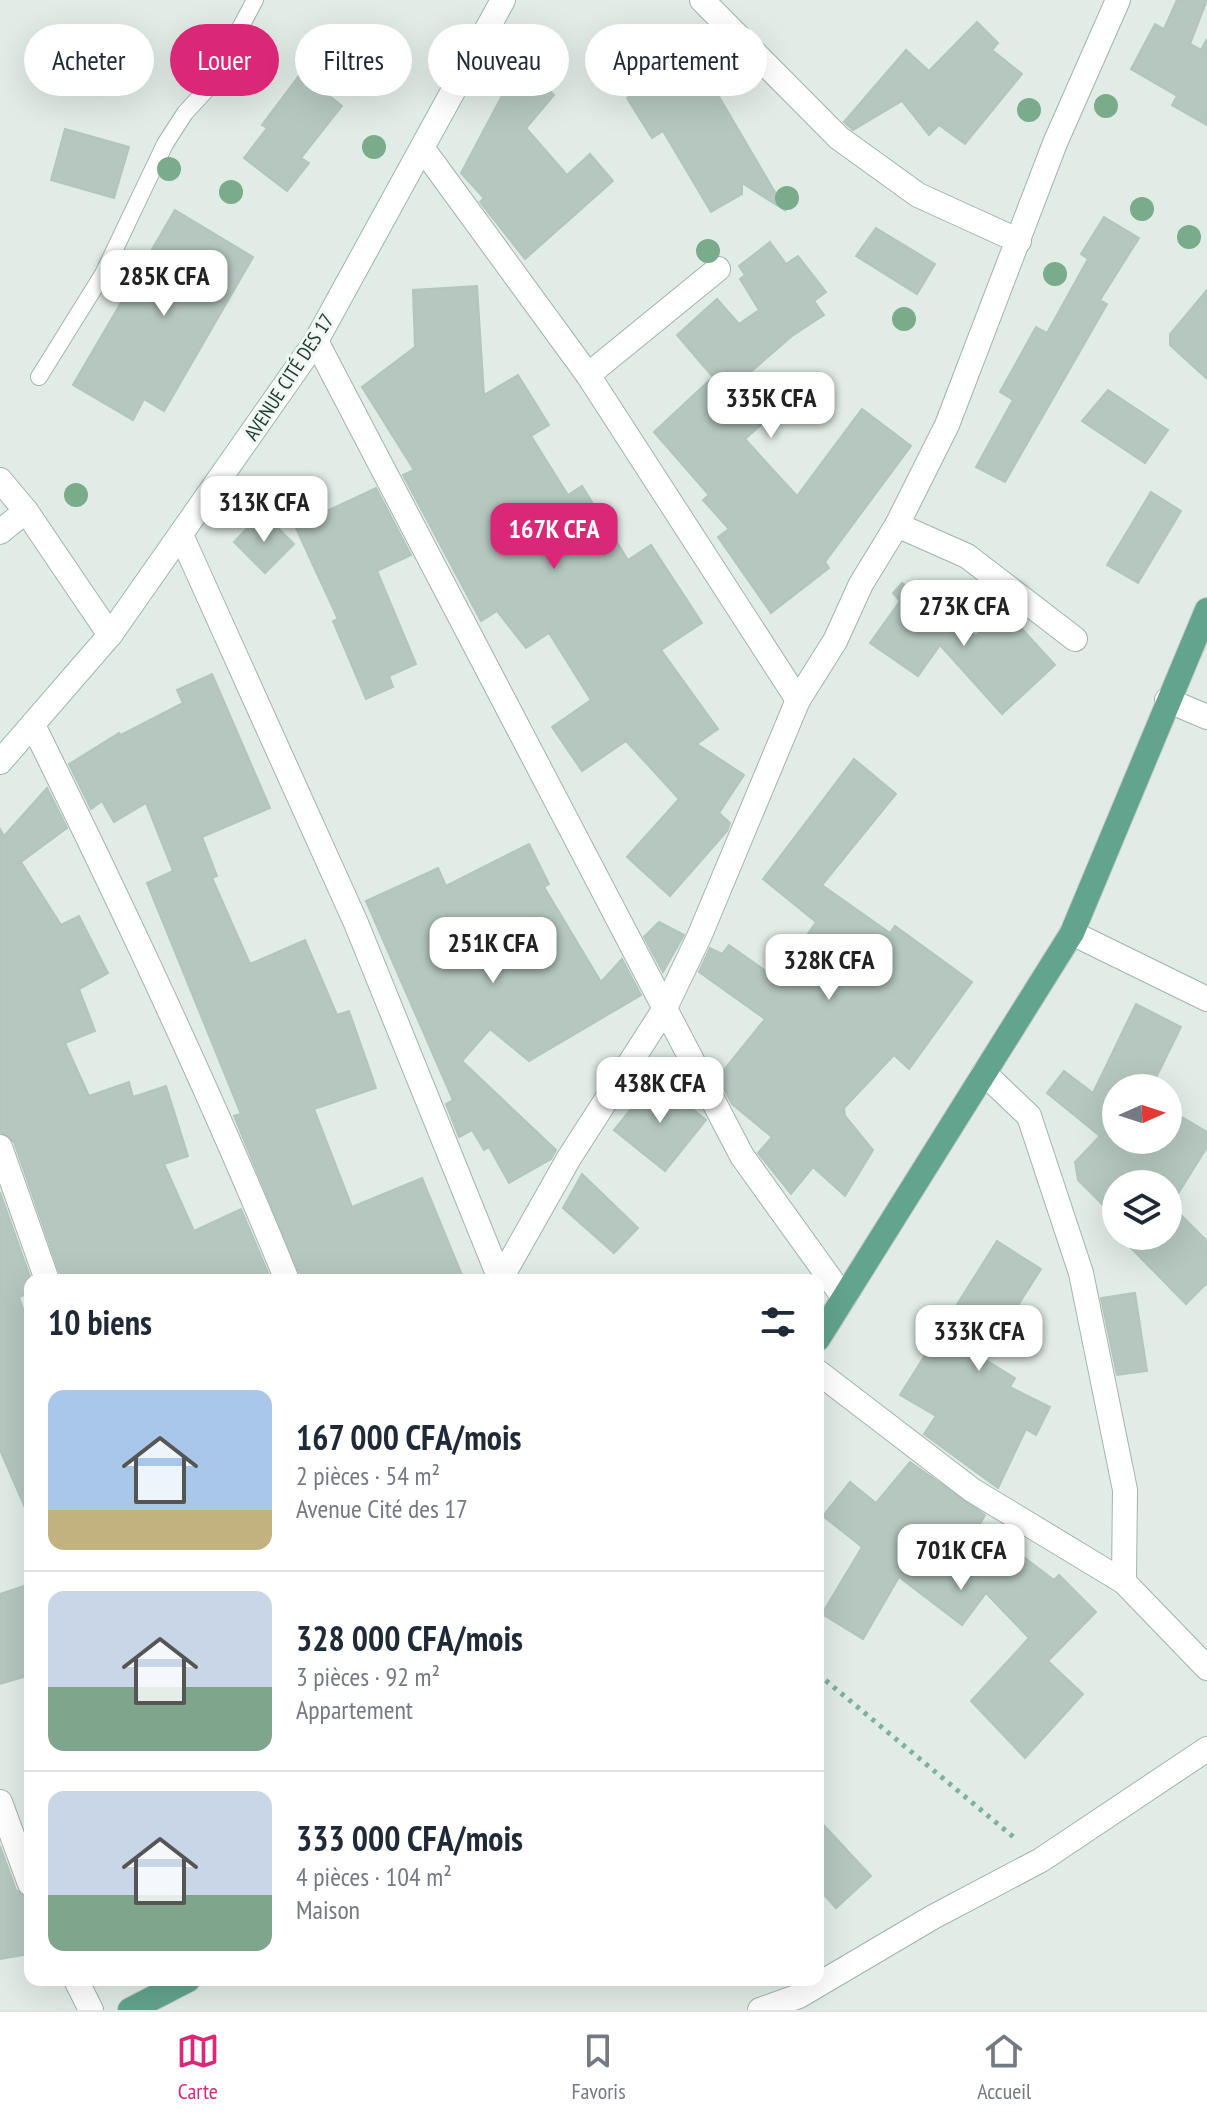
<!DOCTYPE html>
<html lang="fr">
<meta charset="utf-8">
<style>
body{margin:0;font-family:"PT Sans Narrow",sans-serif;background:#f2f2f3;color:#1f2937;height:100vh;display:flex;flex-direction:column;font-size:30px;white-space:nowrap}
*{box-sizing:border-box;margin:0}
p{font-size:26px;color:#747a83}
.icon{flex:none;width:44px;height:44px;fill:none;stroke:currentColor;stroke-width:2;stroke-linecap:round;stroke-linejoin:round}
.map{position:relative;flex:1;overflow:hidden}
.sheet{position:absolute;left:24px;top:1274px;width:800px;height:712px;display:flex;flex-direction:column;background:#fff;border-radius:16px;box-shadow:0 8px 32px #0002}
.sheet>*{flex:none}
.guide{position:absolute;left:24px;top:24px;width:800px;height:72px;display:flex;gap:16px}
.needle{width:52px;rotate:87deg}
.fabs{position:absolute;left:1102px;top:1074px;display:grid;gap:16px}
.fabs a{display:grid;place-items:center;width:80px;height:80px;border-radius:50%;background:#fff;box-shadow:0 8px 32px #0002;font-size:40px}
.price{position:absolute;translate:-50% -68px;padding:0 18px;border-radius:16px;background:#fff;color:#222;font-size:26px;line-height:52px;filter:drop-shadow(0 2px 4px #0008)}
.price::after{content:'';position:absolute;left:50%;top:48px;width:24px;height:18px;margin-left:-12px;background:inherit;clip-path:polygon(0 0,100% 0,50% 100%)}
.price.selected{background:#db2777;color:#fff}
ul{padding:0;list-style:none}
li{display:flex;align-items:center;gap:24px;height:200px;padding:0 24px}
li+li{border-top:2px solid #e0e1e3}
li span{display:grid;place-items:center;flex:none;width:224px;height:160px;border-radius:16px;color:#555}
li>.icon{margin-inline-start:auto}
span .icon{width:96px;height:96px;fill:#fffc;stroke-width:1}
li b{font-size:34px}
h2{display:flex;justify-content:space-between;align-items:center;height:96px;padding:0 24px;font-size:34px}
.pill{padding:0 28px;border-radius:36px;background:#fff;box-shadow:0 8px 32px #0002;font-size:28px;line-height:72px}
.pill.selected{background:#db2777;color:#fff}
.menu{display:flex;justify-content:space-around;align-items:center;height:112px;border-top:2px solid #e0e1e3;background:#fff;font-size:22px;color:#747a83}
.menu a{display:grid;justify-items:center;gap:4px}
.menu .selected{color:#db2777}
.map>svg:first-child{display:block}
.building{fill:#b5c7be;stroke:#b2c6bc;stroke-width:2}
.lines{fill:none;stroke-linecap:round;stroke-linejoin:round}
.lane-casing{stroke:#a3b4ac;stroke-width:18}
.street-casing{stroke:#a3b4ac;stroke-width:26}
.secondary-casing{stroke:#9eb8ac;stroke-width:26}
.primary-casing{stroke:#c1c9c6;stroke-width:26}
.path{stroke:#7eb19d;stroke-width:5;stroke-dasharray:4 6;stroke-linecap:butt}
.lane{stroke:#fff;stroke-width:16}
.street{stroke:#fff;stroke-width:24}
.secondary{stroke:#fff;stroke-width:24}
.primary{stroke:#62a48d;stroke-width:24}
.tree{fill:#7aab8a}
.labels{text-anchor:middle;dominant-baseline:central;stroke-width:6;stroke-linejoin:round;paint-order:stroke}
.street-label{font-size:20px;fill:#203d32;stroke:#f1f8f4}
</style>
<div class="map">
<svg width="1207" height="2010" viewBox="0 0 1207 2010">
<rect width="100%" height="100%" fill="#e0ece5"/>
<g class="building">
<polygon points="1177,0 1207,0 1190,44 1201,50 1207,39 1207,125 1172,105 1177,96 1131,69 1155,24 1164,29"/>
<polygon points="977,22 998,43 992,50 1022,74 965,144 939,125 929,135 902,101 853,130 844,122 906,50 929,71"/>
<polygon points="710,44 735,84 718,95 786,211 742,183 742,194 711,212 663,131 652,138 627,98"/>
<polygon points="521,60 554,95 526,128 567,175 590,154 613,181 525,259 480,202 484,198 461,173"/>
<polygon points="301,73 342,106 301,158 309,163 287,191 244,158 267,128 262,125"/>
<polygon points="65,129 129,147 114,198 51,180"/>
<polygon points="175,210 253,257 164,411 144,399 133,420 73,385"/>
<polygon points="1104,217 1139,238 1100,300 1107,304 1005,482 976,467 1013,400 1000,392 1036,327 1047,333 1088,259 1081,254"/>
<polygon points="876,228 935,264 917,294 856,256"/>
<polygon points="770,242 786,264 798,256 826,292 814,301 824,315 792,336 739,382 770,417 745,439 797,496 862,409 911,446 825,562 829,568 771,613 718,537 729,529 703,500 709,495 654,432 713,377 677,335 717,299 739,324 759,310 740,279 745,275 739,266"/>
<polygon points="477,286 484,395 518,375 549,425 531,436 568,495 582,486 628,560 651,545 702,623 661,650 718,729 697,744 744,775 719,813 730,823 727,831 670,896 627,857 679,799 626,741 582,771 552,727 591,700 549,633 526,648 497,611 481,621 403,475 414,470 362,387 415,347 413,290"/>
<polygon points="1207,290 1207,379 1170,345 1170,334"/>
<polygon points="1108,390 1168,430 1145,463 1082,421"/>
<polygon points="376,488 411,555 377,571 416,664 389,676 393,687 366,699 333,621 338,619 295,526"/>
<polygon points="1151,492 1181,511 1138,583 1107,565"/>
<polygon points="256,519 266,529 272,522 294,544 265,573 234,542"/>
<polygon points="902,583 976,636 1004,609 1055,665 1002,714 940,645 918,676 870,643 900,601 893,593"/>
<polygon points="212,674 270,808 202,837 217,876 212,878 250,964 305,940 337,1015 349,1011 376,1088 314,1109 352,1207 422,1178 464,1280 302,1280 234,1116 241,1114 147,883 173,871 146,803 114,822 102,801 91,809 69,764 119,733 121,735 183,703 177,690"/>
<polygon points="854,759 896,794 822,885 890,933 895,926 972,982 909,1069 894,1055 844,1108 845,1116 873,1150 845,1196 813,1167 791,1194 758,1153 772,1137 732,1104 718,1077 765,1019 699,972 710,948 722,954 729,945 777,979 816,922 763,879"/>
<polygon points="47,788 67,828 21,862 61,925 79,916 108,973 79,989 95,1031 65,1043 89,1096 129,1082 133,1097 166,1086 188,1156 164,1164 194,1231 241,1209 271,1280 62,1280 14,1142 0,1132 0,829 4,836"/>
<polygon points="529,844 549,884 544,887 601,982 622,959 641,995 529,1061 490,1029 462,1061 556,1150 551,1159 509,1183 489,1147 484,1150 472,1130 459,1137 446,1104 453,1100 366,901 438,868 446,886"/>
<polygon points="659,922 684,935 663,972 644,937"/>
<polygon points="1136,1004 1181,1027 1151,1088 1116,1088 1116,1140 1168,1140 1168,1109 1207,1132 1207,1147 1171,1205 1207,1241 1207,1283 1186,1304 1131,1248 1139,1241 1134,1236 1168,1236 1168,1184 1116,1184 1116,1218 1078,1180 1075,1162 1100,1136 1047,1093 1064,1071 1093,1093"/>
<polygon points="655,1079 706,1120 665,1171 614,1130"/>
<polygon points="582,1174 638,1228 614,1253 563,1208"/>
<polygon points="0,1192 31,1280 30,1293 19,1297 30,1330 30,1519 0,1450"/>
<polygon points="997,1241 1041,1269 984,1359 1015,1378 1010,1387 1050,1407 1036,1435 1026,1429 998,1488 924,1434 936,1416 900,1395"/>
<polygon points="1135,1293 1147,1371 1117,1375 1101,1298"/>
<polygon points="910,1462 985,1515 980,1524 1054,1580 1059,1575 1096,1612 1048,1661 1083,1694 1025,1758 971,1701 1029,1638 986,1593 962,1625 899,1577 863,1639 822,1614 862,1547 823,1516 850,1482 876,1503"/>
<polygon points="30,1584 30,1675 0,1684 0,1594"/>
<polygon points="818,1819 871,1876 836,1908 818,1888"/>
<polygon points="0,1846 16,1890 30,1899 30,1954 0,1959"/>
</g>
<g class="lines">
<g class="lane-casing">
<polyline id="lane" points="39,377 103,274 165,144 185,113 208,88 255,0"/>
</g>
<g class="street-casing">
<g id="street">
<polyline points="702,0 839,138 918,195 1019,241"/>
<polyline points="423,149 588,375 798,700"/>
<polyline points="316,341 742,1156 844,1298"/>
<polyline points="588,375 718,269"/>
<polyline points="0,480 26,511 110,635"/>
<polyline points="897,525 967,556 1075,639"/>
<polyline points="0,532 26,511"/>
<polyline points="181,535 356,923 500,1279"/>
<polyline points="1167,700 1207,717"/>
<path d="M33,725C123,907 210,1091 287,1280"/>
<polyline points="1072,933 1207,999"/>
<polyline points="984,1073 1029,1116 1081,1273 1125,1490 1124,1582"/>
<polyline points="0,1147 47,1280"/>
<polyline points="500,1280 569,1158 664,1010 699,937 798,700 835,641 861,584 897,525 947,425 1055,143 1118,0"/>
<polyline points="818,1372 972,1490 1124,1582 1207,1668"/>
<polyline points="0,1802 30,1884"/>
<polyline points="76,1980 91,2010"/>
<polyline points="760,2010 799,1996 933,1917 1041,1860 1207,1749"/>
</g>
</g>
<g class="secondary-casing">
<polyline id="secondary" points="0,762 110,635 316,341 503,0"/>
</g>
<g class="primary-casing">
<g id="primary">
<polyline points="818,1339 1072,933 1207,610"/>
<polyline points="130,2010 188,1980"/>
</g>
</g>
<polyline class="path" points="818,1674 1017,1840"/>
<use href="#lane" class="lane"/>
<use href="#street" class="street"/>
<use href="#secondary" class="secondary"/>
<use href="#primary" class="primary"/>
</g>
<g class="tree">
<circle cx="1106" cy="106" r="12"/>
<circle cx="1029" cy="110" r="12"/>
<circle cx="374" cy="147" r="12"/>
<circle cx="169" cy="169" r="12"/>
<circle cx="231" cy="192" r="12"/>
<circle cx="787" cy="198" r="12"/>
<circle cx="1142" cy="209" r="12"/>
<circle cx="1189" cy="237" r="12"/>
<circle cx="708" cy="251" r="12"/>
<circle cx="1055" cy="274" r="12"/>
<circle cx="904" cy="319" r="12"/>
<circle cx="76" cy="495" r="12"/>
</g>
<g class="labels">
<g class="street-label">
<text transform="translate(289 377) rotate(-57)">AVENUE CITÉ DES 17</text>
</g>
</g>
</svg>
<div class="fabs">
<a><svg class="needle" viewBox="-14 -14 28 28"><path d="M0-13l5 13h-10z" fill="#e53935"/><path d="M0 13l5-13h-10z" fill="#747a83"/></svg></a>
<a><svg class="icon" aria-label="layers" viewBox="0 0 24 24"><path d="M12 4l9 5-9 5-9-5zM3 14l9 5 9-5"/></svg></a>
</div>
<b class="price" style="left:164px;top:318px">285K CFA</b>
<b class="price" style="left:771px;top:440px">335K CFA</b>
<b class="price" style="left:264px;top:544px">313K CFA</b>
<b class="price selected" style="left:554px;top:571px">167K CFA</b>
<b class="price" style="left:964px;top:648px">273K CFA</b>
<b class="price" style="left:493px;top:985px">251K CFA</b>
<b class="price" style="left:829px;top:1002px">328K CFA</b>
<b class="price" style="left:660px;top:1125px">438K CFA</b>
<b class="price" style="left:979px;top:1373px">333K CFA</b>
<b class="price" style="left:961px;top:1592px">701K CFA</b>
<div class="guide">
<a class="pill">Acheter</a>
<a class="pill selected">Louer</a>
<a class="pill">Filtres</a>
<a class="pill">Nouveau</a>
<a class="pill">Appartement</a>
</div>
<section class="sheet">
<h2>10 biens<svg class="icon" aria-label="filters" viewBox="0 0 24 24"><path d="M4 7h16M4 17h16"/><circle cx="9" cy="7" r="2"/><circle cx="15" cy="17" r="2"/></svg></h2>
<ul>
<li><span style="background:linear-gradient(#a9c7e8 75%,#c2b280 0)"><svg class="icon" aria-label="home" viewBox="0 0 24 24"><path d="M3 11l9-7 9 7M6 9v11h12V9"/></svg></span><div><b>167 000 CFA/mois</b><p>2 pièces · 54 m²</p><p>Avenue Cité des 17</p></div></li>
<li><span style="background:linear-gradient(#c9d6e8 60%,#7fa58c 0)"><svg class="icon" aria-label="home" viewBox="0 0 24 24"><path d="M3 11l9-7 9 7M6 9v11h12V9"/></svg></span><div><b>328 000 CFA/mois</b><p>3 pièces · 92 m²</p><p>Appartement</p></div></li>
<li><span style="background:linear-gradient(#c9d6e8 65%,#7fa58c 0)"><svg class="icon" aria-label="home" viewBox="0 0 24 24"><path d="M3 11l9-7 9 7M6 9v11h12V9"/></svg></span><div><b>333 000 CFA/mois</b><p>4 pièces · 104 m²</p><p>Maison</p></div></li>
</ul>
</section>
</div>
<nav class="menu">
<a class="selected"><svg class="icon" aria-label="map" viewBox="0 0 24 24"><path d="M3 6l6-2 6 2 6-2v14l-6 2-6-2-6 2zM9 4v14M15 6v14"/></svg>Carte</a>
<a><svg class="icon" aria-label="saved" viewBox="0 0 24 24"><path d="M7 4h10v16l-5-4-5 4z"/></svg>Favoris</a>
<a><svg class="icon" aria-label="home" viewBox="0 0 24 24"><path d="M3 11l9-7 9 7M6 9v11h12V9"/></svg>Accueil</a>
</nav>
